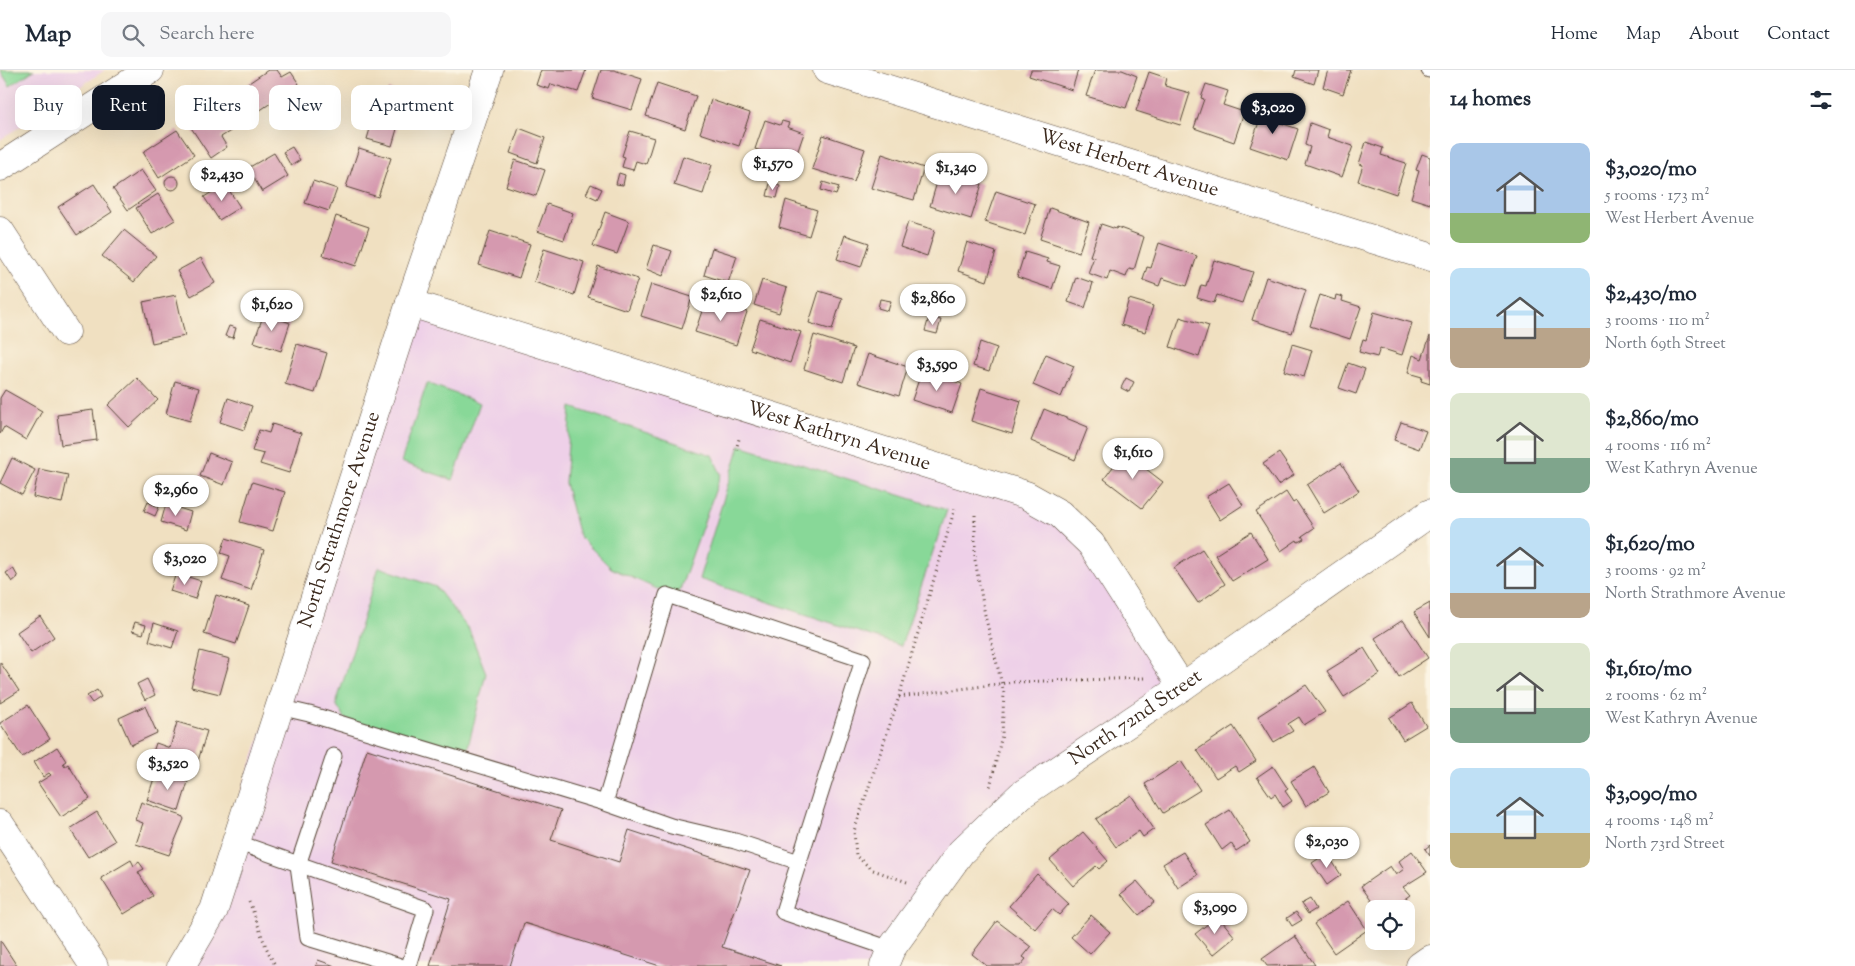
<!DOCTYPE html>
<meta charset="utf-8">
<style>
body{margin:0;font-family:"Sorts Mill Goudy",serif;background:#f6f6f7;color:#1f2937;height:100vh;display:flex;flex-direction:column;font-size:19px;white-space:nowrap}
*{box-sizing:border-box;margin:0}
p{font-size:16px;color:#747a83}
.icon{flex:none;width:28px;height:28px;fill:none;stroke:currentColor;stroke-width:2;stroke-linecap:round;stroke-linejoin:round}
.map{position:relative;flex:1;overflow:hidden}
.sheet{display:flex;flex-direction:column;background:#fff;width:425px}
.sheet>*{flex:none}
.hud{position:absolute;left:15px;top:15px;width:475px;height:45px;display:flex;gap:10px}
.controls{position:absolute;left:1365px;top:830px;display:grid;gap:10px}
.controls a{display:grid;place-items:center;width:50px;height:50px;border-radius:10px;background:#fff;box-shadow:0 5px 20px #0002;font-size:25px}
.price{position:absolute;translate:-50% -42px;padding:0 11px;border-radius:18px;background:#fff;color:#222;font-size:16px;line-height:32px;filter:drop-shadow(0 1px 2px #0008)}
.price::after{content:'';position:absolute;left:50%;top:30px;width:15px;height:11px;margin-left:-8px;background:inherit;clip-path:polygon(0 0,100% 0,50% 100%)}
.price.selected{background:#111827;color:#fff}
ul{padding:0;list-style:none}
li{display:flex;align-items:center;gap:15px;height:125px;padding:0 20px}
li span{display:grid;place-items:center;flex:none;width:140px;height:100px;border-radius:10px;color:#555}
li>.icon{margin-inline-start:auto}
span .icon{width:60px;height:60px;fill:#fffc;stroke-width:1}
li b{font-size:21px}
h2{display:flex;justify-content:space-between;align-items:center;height:60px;padding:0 20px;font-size:21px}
.chip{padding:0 18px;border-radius:10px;background:#fff;box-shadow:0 5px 20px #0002;font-size:18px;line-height:45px}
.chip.selected{background:#111827;color:#fff}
header{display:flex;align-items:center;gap:30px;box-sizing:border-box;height:70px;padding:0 25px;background:#fff;border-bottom:1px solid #e0e1e3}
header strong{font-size:24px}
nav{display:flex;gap:28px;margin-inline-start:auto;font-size:18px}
.search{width:350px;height:45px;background:#f6f6f7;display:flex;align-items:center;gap:12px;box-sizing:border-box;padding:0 18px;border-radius:10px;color:#747a83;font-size:19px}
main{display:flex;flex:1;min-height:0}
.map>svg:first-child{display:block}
.built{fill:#eed0e8}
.green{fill:#88d898;stroke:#62815b}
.building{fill:#d599af}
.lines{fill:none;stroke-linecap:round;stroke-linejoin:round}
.service-casing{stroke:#564536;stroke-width:17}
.minor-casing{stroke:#564536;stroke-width:29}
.path{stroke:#564536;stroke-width:3;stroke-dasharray:1 4;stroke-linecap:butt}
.service{stroke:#fff;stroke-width:15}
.minor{stroke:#fff;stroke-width:28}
.labels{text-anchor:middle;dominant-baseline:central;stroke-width:5;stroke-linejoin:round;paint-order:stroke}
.street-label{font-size:20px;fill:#3b2a1e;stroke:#fcf5e5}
</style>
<header>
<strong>Map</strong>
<div class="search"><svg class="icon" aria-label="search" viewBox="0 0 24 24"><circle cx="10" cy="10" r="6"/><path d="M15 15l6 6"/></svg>Search here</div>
<nav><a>Home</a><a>Map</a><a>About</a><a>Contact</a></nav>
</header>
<main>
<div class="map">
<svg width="1430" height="896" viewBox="0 0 1430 896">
<rect width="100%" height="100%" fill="#fcf5e5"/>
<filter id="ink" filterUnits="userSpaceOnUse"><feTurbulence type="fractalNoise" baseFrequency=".02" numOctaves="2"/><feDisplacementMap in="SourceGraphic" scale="10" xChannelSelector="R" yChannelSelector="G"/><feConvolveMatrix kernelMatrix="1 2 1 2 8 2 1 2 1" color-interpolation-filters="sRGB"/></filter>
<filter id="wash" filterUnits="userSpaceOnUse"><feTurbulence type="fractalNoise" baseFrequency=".0096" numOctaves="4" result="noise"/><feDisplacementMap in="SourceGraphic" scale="20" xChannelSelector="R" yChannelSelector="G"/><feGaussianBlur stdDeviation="1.12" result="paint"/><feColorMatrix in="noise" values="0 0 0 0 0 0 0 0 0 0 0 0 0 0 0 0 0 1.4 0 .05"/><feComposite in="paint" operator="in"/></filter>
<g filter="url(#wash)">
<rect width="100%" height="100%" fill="#f0e0c1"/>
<g class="built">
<polygon points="0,0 105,0 0,70"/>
<polygon points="410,233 1060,444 1182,617 1021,725 884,896 181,896"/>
</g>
<g class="green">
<polygon points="0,0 34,0 10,16"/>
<polygon points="427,313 480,333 453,410 401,392"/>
<polygon points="571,337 712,385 721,404 677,528 611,498 579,466 565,413"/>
<polygon points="740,375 947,440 901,576 699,509"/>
<polygon points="379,497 436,517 469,560 486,603 467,681 345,649 336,634"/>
</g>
<g id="blocks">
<g class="building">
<polygon points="268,0 277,0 282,7 291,2 299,14 256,43 240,19"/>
<polygon points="541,0 586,0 578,22 551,14 549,19 536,15"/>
<polygon points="601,0 614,0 642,9 632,40 592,28"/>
<polygon points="1031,0 1078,0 1072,20 1029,6"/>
<polygon points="1095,0 1122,0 1137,6 1126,38 1086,26"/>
<polygon points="1296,0 1318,0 1314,14 1294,7"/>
<polygon points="1328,0 1351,0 1343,24 1323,17"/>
<polygon points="1149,2 1167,8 1165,16 1190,23 1180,55 1136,41"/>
<polygon points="657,13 696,26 685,59 646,46"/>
<polygon points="1206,14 1228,21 1223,35 1244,42 1234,72 1194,58 1204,29 1201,28"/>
<polygon points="323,18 338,40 309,59 294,36"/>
<polygon points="388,19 412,26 407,44 383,38"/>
<polygon points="224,29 240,55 221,67 227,77 211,88 188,53"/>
<polygon points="711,30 750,43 739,76 700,63"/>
<polygon points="1257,36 1275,42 1272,50 1298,59 1288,90 1250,77 1259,52 1252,50"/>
<polygon points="765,50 780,55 782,51 789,53 787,57 804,63 794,92 755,79"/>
<polygon points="372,52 397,59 392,76 367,69"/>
<polygon points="1310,53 1329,60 1327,67 1353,76 1342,107 1305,94 1310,77 1305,75"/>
<polygon points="519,58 545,68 537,93 510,83"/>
<polygon points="177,60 194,85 159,108 143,82"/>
<polygon points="630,61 654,68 646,94 636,91 633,100 622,97 625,87 622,86"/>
<polygon points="823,65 865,79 854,112 812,99"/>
<polygon points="1366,72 1383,78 1381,85 1406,93 1396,124 1358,111 1363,95 1359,94"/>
<polygon points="292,77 300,90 291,96 283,82"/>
<polygon points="359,78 391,88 378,127 346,117"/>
<polygon points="274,83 288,106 262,122 248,98"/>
<polygon points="882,84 924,98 914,130 871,118"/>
<polygon points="1422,84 1430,87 1430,134 1411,128 1419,101 1416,100"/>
<polygon points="683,86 712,95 703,124 674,115"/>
<polygon points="515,90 545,100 536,126 506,116"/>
<polygon points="141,100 156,121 128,140 113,119"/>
<polygon points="940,102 982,114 971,149 930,136"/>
<polygon points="619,103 625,105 623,115 616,114"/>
<circle cx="172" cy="113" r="7"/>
<polygon points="313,111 337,119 329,141 305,133"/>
<polygon points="823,112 839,117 836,125 821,120"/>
<polygon points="770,113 780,116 777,128 767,126"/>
<polygon points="94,114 112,142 77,165 58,137"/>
<polygon points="225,114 240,137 219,150 204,127"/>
<polygon points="591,114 602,119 597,129 586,124"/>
<polygon points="996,121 1035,134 1025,165 985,152"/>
<polygon points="158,124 175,150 152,164 136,138"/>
<polygon points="786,130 817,140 809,166 779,157"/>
<polygon points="547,134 573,143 564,170 537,161"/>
<polygon points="1050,138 1089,152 1079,182 1040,169"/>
<polygon points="605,142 629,151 617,184 593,176"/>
<polygon points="336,146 369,157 356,196 323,185"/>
<polygon points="908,152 935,160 927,186 900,177"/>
<polygon points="1101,154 1116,159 1117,157 1144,167 1134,200 1129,199 1126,207 1110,201 1107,210 1088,203 1094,187 1090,186"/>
<polygon points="124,160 156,186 134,212 102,186"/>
<polygon points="490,161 530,174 519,208 479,195"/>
<polygon points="845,165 869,173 861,197 837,189"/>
<polygon points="967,172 996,182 987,211 958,201"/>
<polygon points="1159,173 1197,186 1187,216 1162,208 1159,216 1143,210 1147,197 1151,198"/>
<polygon points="654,175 672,181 663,206 646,199"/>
<polygon points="712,178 737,186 728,213 704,205"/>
<polygon points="544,179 584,192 574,225 534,212"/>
<polygon points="1025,182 1048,189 1047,192 1060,196 1052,219 1017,207"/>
<polygon points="201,188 215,213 191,226 177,201"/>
<polygon points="1214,190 1253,202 1242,233 1217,225 1214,233 1197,228 1201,215 1206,216"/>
<polygon points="598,196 638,209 627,240 588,227"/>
<polygon points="1076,207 1093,213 1085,238 1068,232"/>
<polygon points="1266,207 1306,220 1292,263 1252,250"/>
<polygon points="762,210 787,218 779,243 754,235"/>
<polygon points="651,214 692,227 682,259 641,246"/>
<polygon points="819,221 842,228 832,260 809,253"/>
<polygon points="176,225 185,266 152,273 143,232"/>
<polygon points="1320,225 1335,230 1336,225 1343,227 1342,231 1361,237 1350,269 1310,256"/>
<polygon points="706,229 747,242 736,275 695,262"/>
<polygon points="880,229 891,231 888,241 878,238"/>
<polygon points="1129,229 1153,236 1145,262 1121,255"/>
<polygon points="1374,242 1412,253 1402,285 1380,278 1377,287 1359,282 1363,269 1366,270"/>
<polygon points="264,243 290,253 281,281 254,272"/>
<polygon points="929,247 941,250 937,264 925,261"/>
<polygon points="1180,247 1209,256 1199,287 1170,277"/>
<polygon points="760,249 801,262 790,293 750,279"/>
<polygon points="229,256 236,258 233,268 225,266"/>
<polygon points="814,265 854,278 843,312 804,299"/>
<polygon points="1430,266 1430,314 1421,311 1422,307 1408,303 1413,285 1422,289"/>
<polygon points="980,272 997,278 989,301 973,296"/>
<polygon points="297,274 327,283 315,323 285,314"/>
<polygon points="1292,274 1312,280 1304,307 1284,301"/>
<polygon points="868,284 908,297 899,326 858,313"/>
<polygon points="1046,284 1074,296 1061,327 1033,315"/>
<polygon points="1348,293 1365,299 1356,324 1339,318"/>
<polygon points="922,300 962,314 952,343 912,330"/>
<polygon points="137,308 158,330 129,357 108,335"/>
<polygon points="1126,308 1134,312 1129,322 1121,318"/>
<polygon points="175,311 199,318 190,351 166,344"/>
<polygon points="981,318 1021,331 1012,364 971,351"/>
<polygon points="5,320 42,341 26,370 4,357 0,364 0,328"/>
<polygon points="228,328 252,336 244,360 220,352"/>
<polygon points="1044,339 1088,357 1075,390 1031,371"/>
<polygon points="93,340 97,370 61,375 57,345"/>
<polygon points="1401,352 1426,361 1419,379 1394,370"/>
<polygon points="272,354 301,363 289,403 260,394 264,384 252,381 259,360 269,363"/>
<polygon points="1124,382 1163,412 1142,438 1104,409"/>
<polygon points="209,383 232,392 224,415 200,406"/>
<polygon points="1279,383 1294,405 1278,415 1263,394"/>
<polygon points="12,388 35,400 22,425 0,413"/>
<polygon points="1341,393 1359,421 1324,443 1307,415"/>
<polygon points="39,399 68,405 62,433 33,427"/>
<polygon points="252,412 285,422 273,461 240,452"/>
<polygon points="1229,413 1243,435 1220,450 1206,427"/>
<polygon points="1286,422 1293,433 1296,431 1314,458 1302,466 1304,469 1298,472 1297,470 1281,481 1256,442"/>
<polygon points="148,432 159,437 155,446 144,441"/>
<polygon points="166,434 191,442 186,460 161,452"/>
<polygon points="1251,462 1268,489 1232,511 1215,485"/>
<polygon points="226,468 264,480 251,520 222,510 230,486 221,483"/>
<polygon points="1202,479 1225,514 1198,533 1174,498"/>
<polygon points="13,498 18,507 12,512 6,503"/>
<polygon points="176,503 201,511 195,529 170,521"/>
<polygon points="216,525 249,536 236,574 204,564"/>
<polygon points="1430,533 1430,567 1414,542"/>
<polygon points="40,546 54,567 31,583 17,562"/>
<polygon points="1403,550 1428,588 1399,607 1375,568"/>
<polygon points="135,552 146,555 143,564 132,561"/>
<polygon points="154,553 178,561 172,578 149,571"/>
<polygon points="1364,578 1380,604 1344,627 1327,601"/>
<polygon points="200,581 230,589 220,624 191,617"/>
<polygon points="0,592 19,621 0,633"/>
<polygon points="147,609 155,625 145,630 137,614"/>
<polygon points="1306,615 1325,642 1304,655 1299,647 1288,654 1293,661 1274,672 1258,646"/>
<polygon points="97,620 101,627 92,633 87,626"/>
<polygon points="1412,633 1426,656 1403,670 1389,648"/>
<polygon points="28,635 50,669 22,687 0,653"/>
<polygon points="145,636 157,663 131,675 119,648"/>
<polygon points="177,652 207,661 195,701 151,688 156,673 170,678"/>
<polygon points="1233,656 1256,691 1239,702 1235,696 1216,708 1197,680"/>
<polygon points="57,677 66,691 63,693 65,696 68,694 90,729 61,747 38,713 51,705 49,703 43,707 34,692"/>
<polygon points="367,679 561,740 551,770 619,792 629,760 750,800 722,877 781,896 660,896 524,853 510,896 430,896 451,829 331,791"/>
<polygon points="1181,691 1200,720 1163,743 1145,714"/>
<polygon points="1273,696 1288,719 1285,721 1292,731 1283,737 1275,724 1271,727 1257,707"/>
<polygon points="1314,697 1329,722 1306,736 1291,711"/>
<polygon points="156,702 188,712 179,741 147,730"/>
<polygon points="1131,725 1154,759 1143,767 1139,761 1116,777 1096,749"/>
<polygon points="141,732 182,746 184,749 169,785 136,774 143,753 135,750"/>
<polygon points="1230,740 1250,772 1236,781 1231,773 1222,780 1206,755"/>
<polygon points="97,742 115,771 88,787 70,759"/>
<polygon points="1083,762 1108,791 1099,799 1096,796 1073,816 1050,790"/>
<polygon points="1430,775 1430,786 1425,779"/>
<polygon points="1412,781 1427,802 1403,817 1410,825 1390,839 1377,839 1361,816 1390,796 1396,805 1404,799 1399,791"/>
<polygon points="1183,782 1198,805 1178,818 1163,794"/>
<polygon points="1327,783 1341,805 1327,815 1312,793"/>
<polygon points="131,790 134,796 139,792 144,799 138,802 153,826 124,844 101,808"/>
<polygon points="1037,804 1069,834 1059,845 1052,839 1035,859 1009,836"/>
<polygon points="1137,811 1155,832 1139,845 1121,824"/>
<polygon points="1310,829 1316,839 1308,844 1301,834"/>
<polygon points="1348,831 1367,860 1334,883 1314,854"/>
<polygon points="1296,842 1302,850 1292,856 1287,848"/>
<polygon points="1091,845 1110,862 1090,884 1071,867"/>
<polygon points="1218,846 1235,867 1213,885 1195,864"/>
<polygon points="997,851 1031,877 1023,887 1026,889 1020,896 987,896 972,884"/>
<polygon points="1295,866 1315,895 1267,896 1262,889"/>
<polygon points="0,870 17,896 0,896"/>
<polygon points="318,890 335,896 316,896"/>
</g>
</g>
</g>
<g filter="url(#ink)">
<use href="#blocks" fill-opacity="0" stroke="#564536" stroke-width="1"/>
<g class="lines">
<g class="service-casing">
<g id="service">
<polyline points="1429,0 1430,0"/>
<polyline points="279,637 309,644 605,733 671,756 735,771 799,792"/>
<polyline points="334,686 298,795 308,868 400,896"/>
<polyline points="605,733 667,525 863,590 783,842 891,879"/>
<polyline points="236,772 426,839 409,896"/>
</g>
</g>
<g class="minor-casing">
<g id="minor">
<path id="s1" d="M827,0L1430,187"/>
<polyline points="0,97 150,0"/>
<polyline points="0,161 66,262"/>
<path id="s2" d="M410,233L1026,425L1060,444L1091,474L1182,617"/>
<polyline points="0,754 94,896"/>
<path id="s3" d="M181,896L214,840L410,233L489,0"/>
<path id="s4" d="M884,896L891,879L961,782L1021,725L1182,617L1430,443"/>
<polyline points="1420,896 1430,889"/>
</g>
</g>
<g class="path">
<polyline points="736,380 739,369"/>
<polyline points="975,445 975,490 985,545 1004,623 1002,665 990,717"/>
<polyline points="899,627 1014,612 1144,608"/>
<polyline points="907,812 873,800 856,786 854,761 899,627 955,438"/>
<path d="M249,832C259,854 263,876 276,896"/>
</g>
<use href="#service" class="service"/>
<use href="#minor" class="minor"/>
</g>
</g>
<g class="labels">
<g class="street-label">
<text stroke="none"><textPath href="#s1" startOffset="316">West Herbert Avenue</textPath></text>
<text stroke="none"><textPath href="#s2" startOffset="449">West Kathryn Avenue</textPath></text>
<text stroke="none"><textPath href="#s3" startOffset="475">North Strathmore Avenue</textPath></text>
<text stroke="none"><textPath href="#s4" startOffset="359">North 72nd Street</textPath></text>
</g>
</g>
</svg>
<div class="controls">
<a><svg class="icon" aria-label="locate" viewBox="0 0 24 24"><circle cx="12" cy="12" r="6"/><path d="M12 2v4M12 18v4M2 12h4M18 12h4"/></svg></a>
</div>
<b class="price selected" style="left:1273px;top:65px">$3,020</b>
<b class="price" style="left:773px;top:121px">$1,570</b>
<b class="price" style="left:956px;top:125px">$1,340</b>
<b class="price" style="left:222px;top:132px">$2,430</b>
<b class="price" style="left:721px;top:252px">$2,610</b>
<b class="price" style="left:933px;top:256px">$2,860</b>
<b class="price" style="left:272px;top:262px">$1,620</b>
<b class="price" style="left:937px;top:322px">$3,590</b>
<b class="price" style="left:1133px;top:410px">$1,610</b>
<b class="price" style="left:176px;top:447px">$2,960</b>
<b class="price" style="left:185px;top:516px">$3,020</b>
<b class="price" style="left:168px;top:721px">$3,520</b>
<b class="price" style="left:1327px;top:799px">$2,030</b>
<b class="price" style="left:1215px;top:865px">$3,090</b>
<div class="hud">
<a class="chip">Buy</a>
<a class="chip selected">Rent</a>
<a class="chip">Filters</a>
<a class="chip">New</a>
<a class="chip">Apartment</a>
</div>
</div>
<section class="sheet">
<h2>14 homes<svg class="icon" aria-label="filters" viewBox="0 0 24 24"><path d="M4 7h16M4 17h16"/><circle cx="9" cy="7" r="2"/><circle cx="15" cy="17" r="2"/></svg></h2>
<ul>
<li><span style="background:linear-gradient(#a9c7e8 70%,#8fb573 0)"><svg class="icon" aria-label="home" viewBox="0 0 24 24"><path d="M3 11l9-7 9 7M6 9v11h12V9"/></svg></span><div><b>$3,020/mo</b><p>5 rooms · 173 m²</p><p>West Herbert Avenue</p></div></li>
<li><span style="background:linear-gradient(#bfe0f5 60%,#b9a48a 0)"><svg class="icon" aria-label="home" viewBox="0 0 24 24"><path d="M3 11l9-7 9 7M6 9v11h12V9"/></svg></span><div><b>$2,430/mo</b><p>3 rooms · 110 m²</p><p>North 69th Street</p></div></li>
<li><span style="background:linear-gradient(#dfe7d0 65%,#7fa58c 0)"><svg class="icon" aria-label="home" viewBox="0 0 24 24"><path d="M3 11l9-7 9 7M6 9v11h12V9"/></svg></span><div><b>$2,860/mo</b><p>4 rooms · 116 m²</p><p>West Kathryn Avenue</p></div></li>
<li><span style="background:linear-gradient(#bfe0f5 75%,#b9a48a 0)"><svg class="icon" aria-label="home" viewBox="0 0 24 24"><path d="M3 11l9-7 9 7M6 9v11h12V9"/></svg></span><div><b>$1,620/mo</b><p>3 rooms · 92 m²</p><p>North Strathmore Avenue</p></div></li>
<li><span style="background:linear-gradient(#dfe7d0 65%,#7fa58c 0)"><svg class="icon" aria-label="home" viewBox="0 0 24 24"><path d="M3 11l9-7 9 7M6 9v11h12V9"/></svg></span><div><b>$1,610/mo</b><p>2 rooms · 62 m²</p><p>West Kathryn Avenue</p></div></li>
<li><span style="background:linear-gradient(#bfe0f5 65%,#c2b280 0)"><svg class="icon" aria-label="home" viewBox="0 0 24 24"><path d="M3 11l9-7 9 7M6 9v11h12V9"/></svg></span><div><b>$3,090/mo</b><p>4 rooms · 148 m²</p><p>North 73rd Street</p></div></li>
</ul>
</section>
</main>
